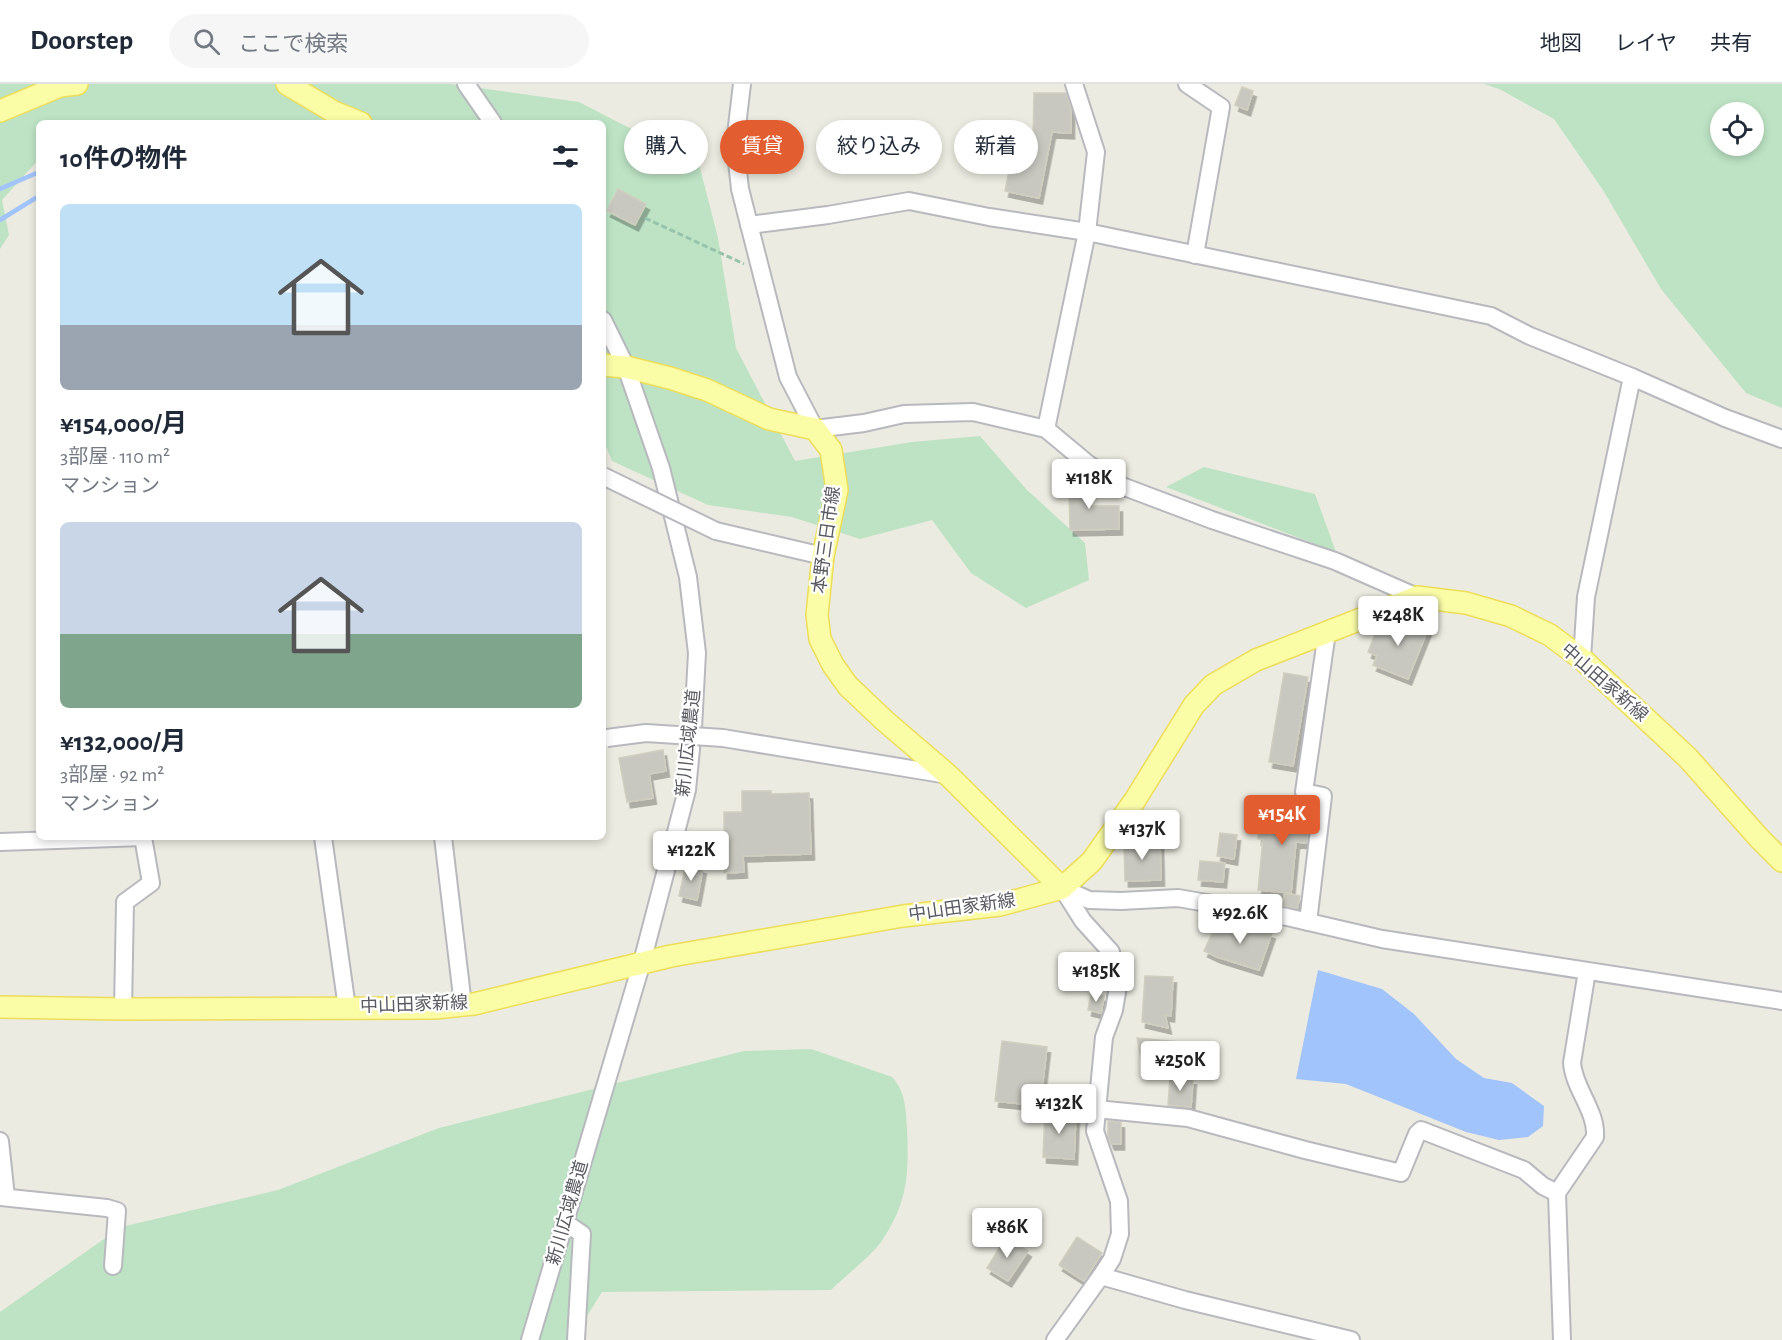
<!DOCTYPE html>
<html lang="ja">
<meta charset="utf-8">
<style>
body{margin:0;font-family:"Alegreya Sans","Noto Sans JP",sans-serif;background:#f6f6f7;color:#1f2937;height:100vh;display:flex;flex-direction:column;font-size:22px;white-space:nowrap}
*{box-sizing:border-box;margin:0}
p{font-size:20px;color:#747a83}
.icon{flex:none;width:33px;height:33px;fill:none;stroke:currentColor;stroke-width:2;stroke-linecap:round;stroke-linejoin:round}
.map{position:relative;flex:1;overflow:hidden}
.panel{position:absolute;left:36px;top:36px;width:570px;height:720px;display:flex;flex-direction:column;background:#fff;border-radius:9px;box-shadow:0 3px 9px #0003}
.panel>*{flex:none}
.banner{position:absolute;left:624px;top:36px;width:570px;height:54px;display:flex;gap:12px}
.fabs{position:absolute;left:1710px;top:18px;display:grid;gap:12px}
.fabs a{display:grid;place-items:center;width:54px;height:54px;border-radius:50%;background:#fff;box-shadow:0 3px 9px #0003;font-size:30px}
.price{position:absolute;translate:-50% -51px;padding:0 14px;border-radius:6px;background:#fff;color:#222;font-size:20px;line-height:39px;filter:drop-shadow(0 2px 3px #0008)}
.price::after{content:'';position:absolute;left:50%;top:36px;width:18px;height:14px;margin-left:-9px;background:inherit;clip-path:polygon(0 0,100% 0,50% 100%)}
.price.on{background:#e25e30;color:#fff}
ul{padding:0;list-style:none}
li{display:grid;align-content:center;gap:12px;height:318px;padding:0 24px}
li span{display:grid;place-items:center;height:186px;border-radius:9px;color:#555}
li>.icon{margin-inline-start:auto}
span .icon{width:108px;height:108px;fill:#fffc;stroke-width:1}
li b{font-size:26px}
h2{display:flex;justify-content:space-between;align-items:center;height:72px;padding:0 24px;font-size:26px}
.pill{padding:0 21px;border-radius:27px;background:#fff;box-shadow:0 3px 9px #0003;font-size:21px;line-height:54px}
.pill.on{background:#e25e30;color:#fff}
header{display:flex;align-items:center;gap:36px;box-sizing:border-box;height:84px;padding:0 30px;background:#fff;border-bottom:2px solid #e0e1e3}
header strong{font-size:28px}
nav{display:flex;gap:33px;margin-inline-start:auto;font-size:21px}
.search{width:420px;height:54px;background:#f6f6f7;display:flex;align-items:center;gap:15px;box-sizing:border-box;padding:0 21px;border-radius:33px;color:#747a83;font-size:22px}
.map>svg:first-child{display:block}
.green{fill:#bde3c4;fill-rule:evenodd}
.water{fill:#a1c4fc}
.lines{fill:none;stroke-linecap:round;stroke-linejoin:round}
.stream{stroke:#a1c4fc;stroke-width:4.5}
.building{fill:#c8c8c0;stroke:#d0cebf;stroke-width:1.5;filter:url(#shadow)}
.minor-casing{stroke:#b8b9bf;stroke-width:20}
.major-casing{stroke:#ecdd5a;stroke-width:24}
.path{stroke:#97c3ac;stroke-width:3;stroke-dasharray:6 3;stroke-linecap:butt}
.minor{stroke:#fff;stroke-width:16}
.major{stroke:#fafca6;stroke-width:21}
.minor-bridge-casing{stroke:#b8b9bf;stroke-width:20;stroke-linecap:butt}
.minor-bridge{stroke:#fff;stroke-width:16}
.labels{text-anchor:middle;dominant-baseline:central;stroke-width:4.5;stroke-linejoin:round;paint-order:stroke}
.street-label{font-size:18px;fill:#595b61;stroke:#fff}
</style>
<header>
<strong>Doorstep</strong>
<div class="search"><svg class="icon" aria-label="search" viewBox="0 0 24 24"><circle cx="10" cy="10" r="6"/><path d="M15 15l6 6"/></svg>ここで検索</div>
<nav><a>地図</a><a>レイヤ</a><a>共有</a></nav>
</header>
<div class="map">
<svg width="1782" height="1256" viewBox="0 0 1782 1256">
<defs>
<filter id="shadow"><feDropShadow dx="3.5" dy="6" stdDeviation="0" flood-color="#0004"/></filter>
</defs>
<rect width="100%" height="100%" fill="#ecebe1"/>
<g class="green">
<polygon points="0,0 450,0 579,18 699,80 718,154 736,264 795,377 912,358 980,352 1026,405 1085,459 1089,496 1026,524 971,489 932,436 860,455 792,433 708,421 612,377 603,355 603,39 39,39 39,75 2,116 9,151 0,165"/>
<path d="M1484,0H1782V324L1746,309L1661,205L1603,106L1554,35L1499,5ZM1754,28V62H1720V28Z"/>
<polygon points="1204,383 1315,410 1336,468 1166,403"/>
<path d="M811,965L892,993C905,1006 906,1026 907,1044C909,1090 908,1119 881,1158C870,1173 845,1192 831,1206L602,1208L572,1256H0V1228L121,1143L278,1106L439,1044L744,967Z"/>
</g>
<polygon class="water" points="1318,886 1382,905 1414,930 1456,975 1484,994 1512,999 1544,1022 1543,1042 1528,1053 1499,1056 1466,1048 1346,1000 1296,995"/>
<g class="lines">
<g class="stream">
<polyline points="0,105 39,88"/>
<polyline points="0,136 39,112"/>
</g>
</g>
<g class="building">
<polygon points="1242,3 1253,7 1247,26 1235,21"/>
<polygon points="1034,9 1066,9 1071,25 1071,49 1052,48 1039,114 1005,107 1016,52 1033,55"/>
<polygon points="618,105 646,120 635,141 607,127"/>
<polygon points="1066,396 1088,397 1087,422 1119,422 1119,445 1070,446 1069,409 1066,409"/>
<polygon points="1400,534 1428,545 1408,595 1373,581 1377,572 1368,568 1378,542 1388,545 1391,537"/>
<polygon points="1284,589 1308,593 1293,682 1269,678"/>
<polygon points="663,666 666,687 649,690 653,714 627,718 619,674"/>
<polygon points="742,707 771,707 771,710 809,709 811,770 743,772 744,788 724,789 724,728 742,728"/>
<polygon points="1293,714 1311,720 1307,759 1296,758 1291,809 1258,806 1263,755 1258,755 1260,729 1292,731"/>
<polygon points="1220,749 1237,751 1234,775 1217,772"/>
<polygon points="1160,757 1161,796 1125,797 1124,758"/>
<polygon points="1200,777 1225,779 1223,798 1198,796"/>
<polygon points="686,780 703,784 697,816 679,812"/>
<polygon points="1285,809 1300,812 1297,825 1282,821"/>
<polygon points="1239,838 1272,849 1259,886 1217,873 1204,867 1217,839 1236,848"/>
<polygon points="1145,892 1173,893 1171,932 1165,931 1168,944 1142,938"/>
<polygon points="1091,909 1104,912 1101,929 1088,926"/>
<polygon points="1137,954 1190,959 1190,961 1141,973"/>
<polygon points="1002,957 1047,963 1040,1022 995,1017"/>
<polygon points="1170,993 1193,995 1191,1023 1168,1021"/>
<polygon points="1045,1028 1076,1030 1074,1075 1043,1073"/>
<polygon points="1108,1037 1121,1038 1121,1060 1111,1060 1108,1053"/>
<polygon points="1006,1153 1028,1167 1008,1197 987,1184"/>
<polygon points="1077,1153 1102,1169 1084,1197 1059,1181"/>
</g>
<g class="lines">
<g class="minor-casing">
<g id="minor">
<polyline points="466,0 493,39"/>
<polyline points="742,0 735,59 740,105 788,293 815,345 864,339 904,330 973,328 1046,345 1088,380 1122,402 1212,436 1335,477 1417,513"/>
<polyline points="1187,0 1221,23 1195,171"/>
<polyline points="749,141 828,131 909,117 989,133 1087,148 1424,218 1491,232 1530,252 1632,293 1725,334 1782,355"/>
<polyline points="1046,345 1087,148 1096,68 1074,0"/>
<polyline points="716,447 823,472"/>
<polyline points="1582,575 1586,513 1632,293"/>
<polyline points="723,654 948,691"/>
<polyline points="323,753 347,924"/>
<polyline points="443,753 463,921"/>
<polyline points="0,758 143,753"/>
<polyline points="1062,804 1089,816 1121,817 1178,814 1287,833 1382,855 1782,917"/>
<polyline points="1308,838 1323,712 1304,708 1327,548"/>
<polyline points="123,925 125,818 151,799 143,753"/>
<polyline points="1096,1025 1188,1034 1305,1066 1401,1089 1417,1050 1421,1046 1524,1086 1543,1102 1557,1109"/>
<polyline points="0,1057 6,1113"/>
<polyline points="0,1113 107,1124 117,1127 113,1182"/>
<polyline points="566,1139 582,1150 576,1256"/>
<polyline points="1101,1192 1185,1216 1351,1256"/>
<polyline points="530,1256 642,878 687,706 693,644 697,569 688,493 661,384 626,283 603,236"/>
<polyline points="1055,1256 1101,1192 1112,1175 1120,1150 1119,1117 1095,1047 1104,953 1114,926 1118,902 1111,868 1083,837 1062,804"/>
<path d="M1562,1256L1557,1109L1595,1053C1597,1027 1574,1005 1572,979L1587,887"/>
</g>
</g>
<g class="major-casing">
<g id="major">
<polyline points="287,0 334,28 361,39"/>
<polyline points="0,27 60,2 77,0"/>
<polyline points="603,281 626,283 670,294 707,306 769,335 815,345 831,366 837,406 823,472 817,531 820,555 833,581 848,602 885,637 948,691 1062,804"/>
<polyline points="0,923 123,925 435,924 474,920 671,872 903,832 1000,821 1062,804 1092,777 1135,716 1194,621 1213,601 1256,576 1417,513 1466,519 1511,532 1550,551 1582,575 1688,674 1759,754 1782,777"/>
</g>
</g>
<polyline class="path" points="645,134 744,180"/>
<use href="#minor" class="minor"/>
<use href="#major" class="major"/>
<g class="minor-bridge-casing">
<g id="minor-bridge">
<polyline points="603,392 716,447"/>
<polyline points="607,654 646,649 723,654"/>
</g>
</g>
<use href="#minor-bridge" class="minor-bridge"/>
</g>
<g class="labels">
<g class="street-label">
<text transform="translate(827 456) rotate(-82)">本野三日市線</text>
<text transform="translate(1604 599) rotate(41)">中山田家新線</text>
<text transform="translate(689 659) rotate(-84)">新川広域農道</text>
<text transform="translate(962 824) rotate(-8)">中山田家新線</text>
<text transform="translate(414 921) rotate(-2)">中山田家新線</text>
<text transform="translate(568 1129) rotate(-74)">新川広域農道</text>
</g>
</g>
</svg>
<div class="fabs">
<a><svg class="icon" aria-label="locate" viewBox="0 0 24 24"><circle cx="12" cy="12" r="6"/><path d="M12 2v4M12 18v4M2 12h4M18 12h4"/></svg></a>
</div>
<b class="price" style="left:1089px;top:426px">¥118K</b>
<b class="price" style="left:1398px;top:563px">¥248K</b>
<b class="price on" style="left:1282px;top:762px">¥154K</b>
<b class="price" style="left:1142px;top:777px">¥137K</b>
<b class="price" style="left:691px;top:798px">¥122K</b>
<b class="price" style="left:1240px;top:861px">¥92.6K</b>
<b class="price" style="left:1096px;top:919px">¥185K</b>
<b class="price" style="left:1180px;top:1008px">¥250K</b>
<b class="price" style="left:1059px;top:1051px">¥132K</b>
<b class="price" style="left:1007px;top:1175px">¥86K</b>
<div class="banner">
<a class="pill">購入</a>
<a class="pill on">賃貸</a>
<a class="pill">絞り込み</a>
<a class="pill">新着</a>
</div>
<section class="panel">
<h2>10件の物件<svg class="icon" aria-label="filters" viewBox="0 0 24 24"><path d="M4 7h16M4 17h16"/><circle cx="9" cy="7" r="2"/><circle cx="15" cy="17" r="2"/></svg></h2>
<ul>
<li><span style="background:linear-gradient(#bfe0f5 65%,#9aa5b1 0)"><svg class="icon" aria-label="home" viewBox="0 0 24 24"><path d="M3 11l9-7 9 7M6 9v11h12V9"/></svg></span><div><b>¥154,000/月</b><p>3部屋 · 110 m²</p><p>マンション</p></div></li>
<li><span style="background:linear-gradient(#c9d6e8 60%,#7fa58c 0)"><svg class="icon" aria-label="home" viewBox="0 0 24 24"><path d="M3 11l9-7 9 7M6 9v11h12V9"/></svg></span><div><b>¥132,000/月</b><p>3部屋 · 92 m²</p><p>マンション</p></div></li>
</ul>
</section>
</div>
